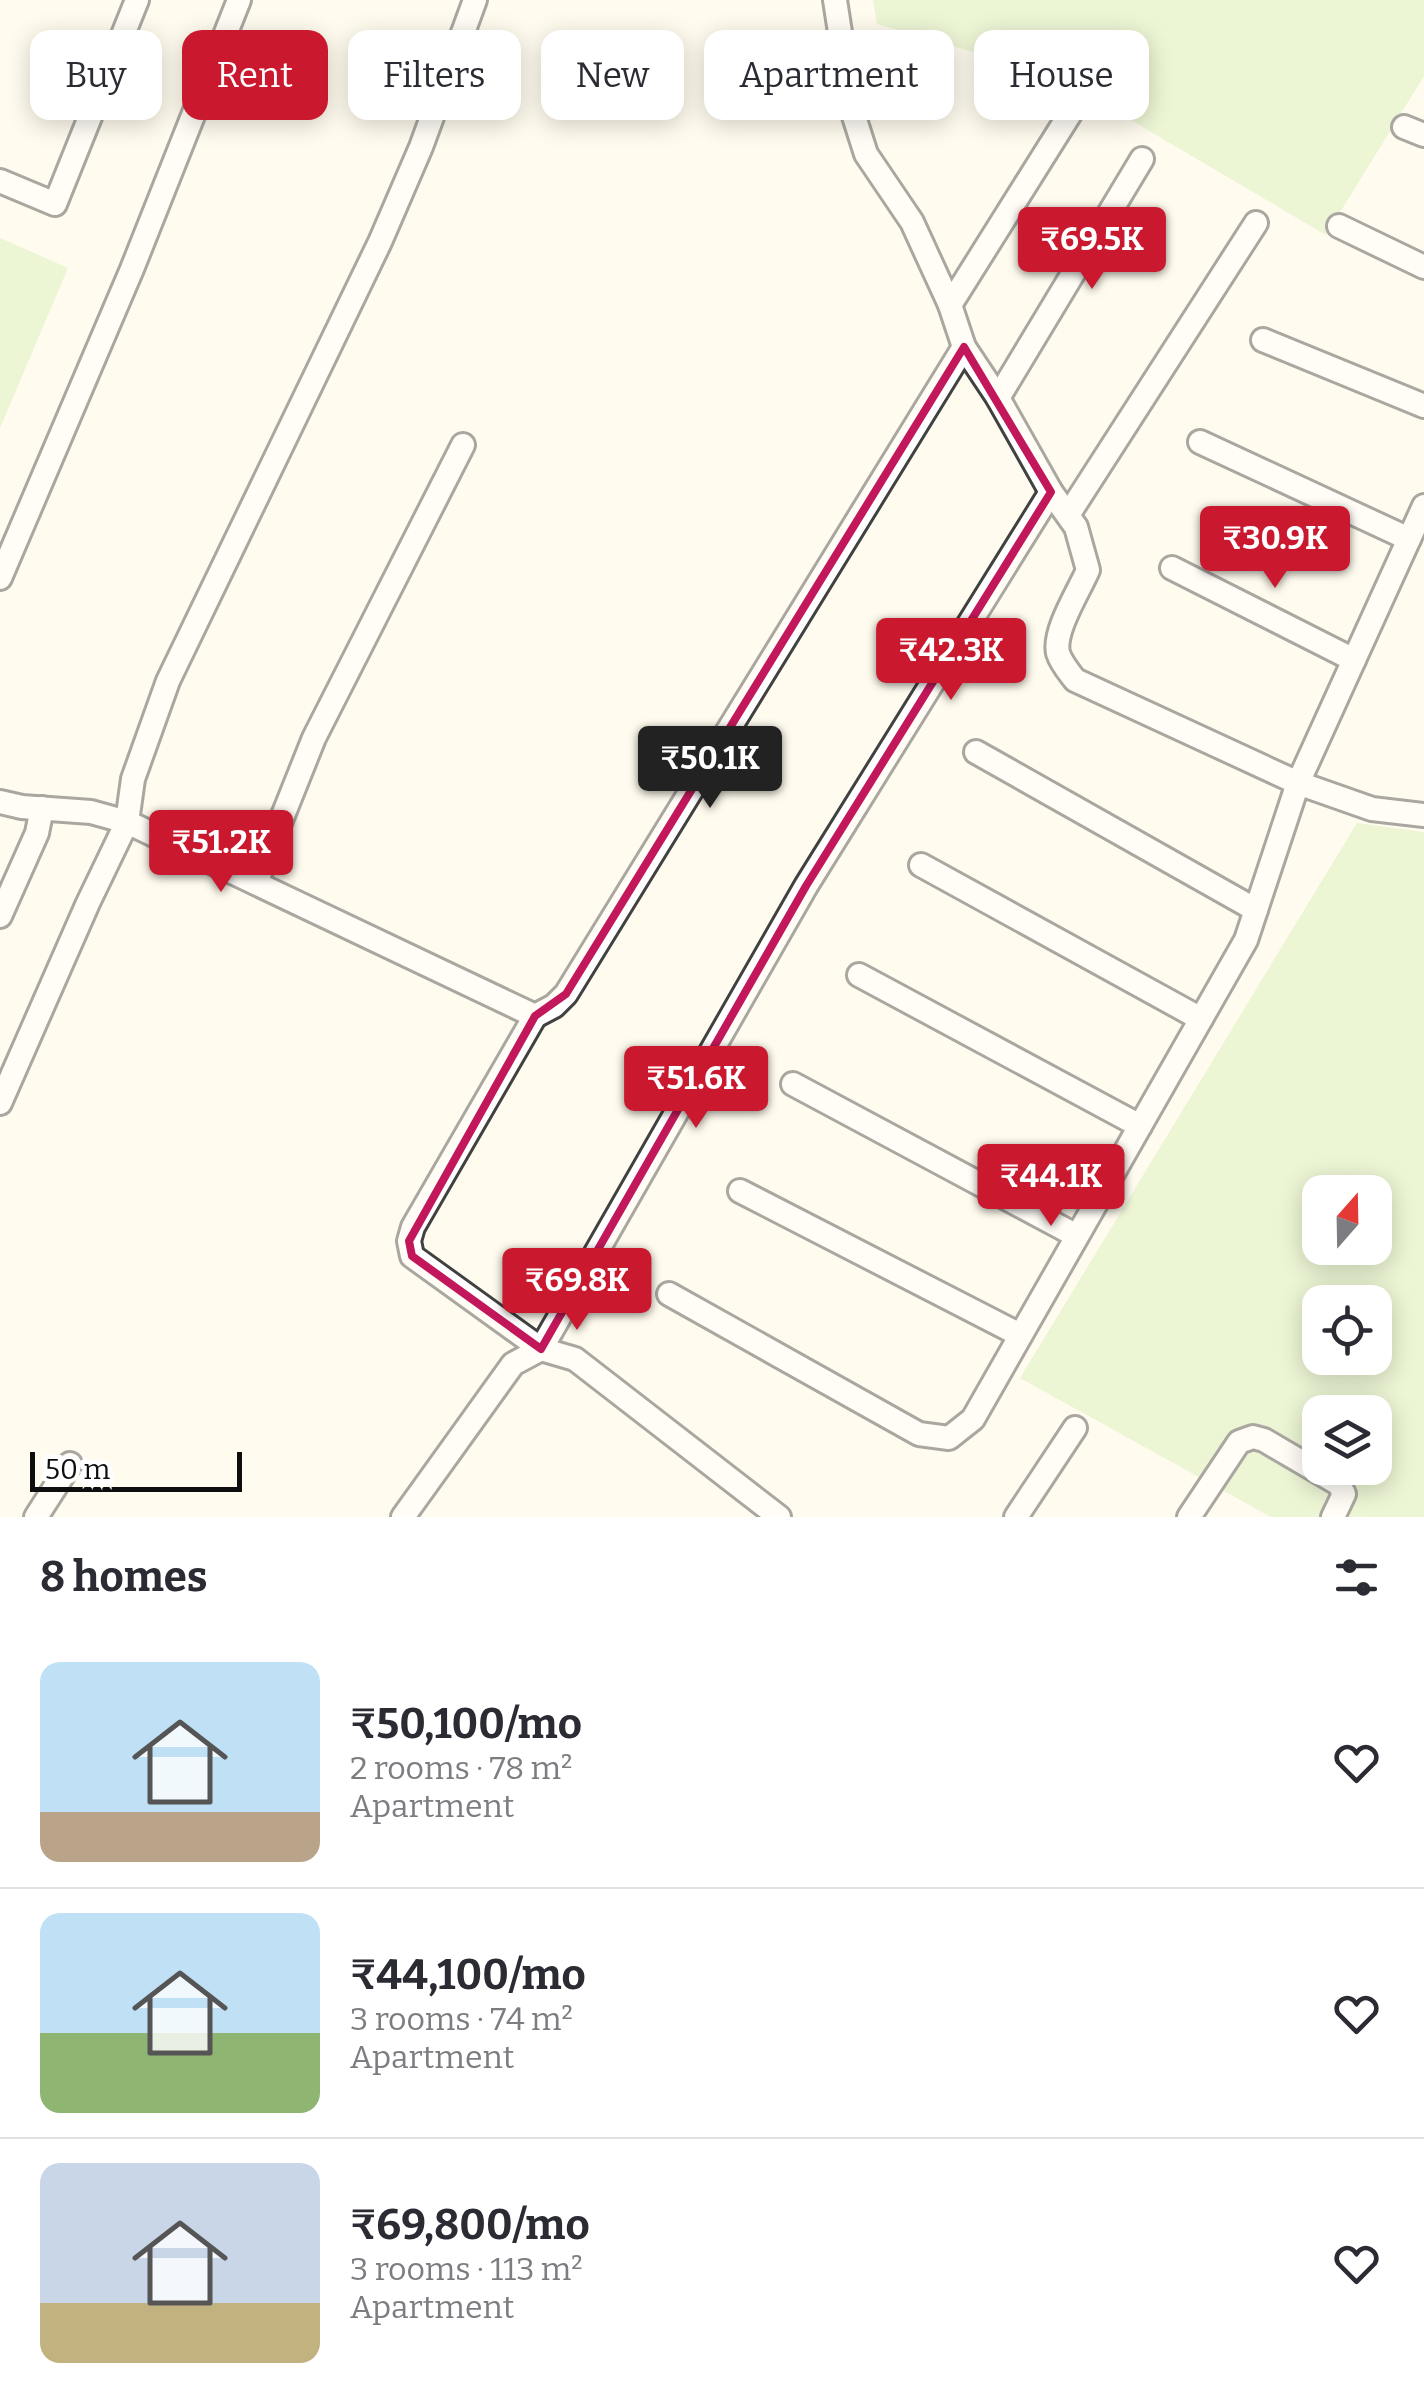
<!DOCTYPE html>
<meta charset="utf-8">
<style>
body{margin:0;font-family:Bitter,serif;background:#f7f7f7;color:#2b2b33;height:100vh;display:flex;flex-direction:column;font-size:38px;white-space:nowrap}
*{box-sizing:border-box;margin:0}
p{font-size:32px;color:#7c7c81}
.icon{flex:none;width:55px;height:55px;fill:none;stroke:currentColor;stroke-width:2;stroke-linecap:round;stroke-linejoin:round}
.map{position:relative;height:1517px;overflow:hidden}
.details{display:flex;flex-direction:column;background:#fff;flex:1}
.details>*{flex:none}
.hud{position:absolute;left:30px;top:30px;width:1365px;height:90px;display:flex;gap:20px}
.needle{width:65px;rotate:20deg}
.fabs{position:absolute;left:1302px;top:1175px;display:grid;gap:20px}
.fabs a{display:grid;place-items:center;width:90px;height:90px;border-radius:20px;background:#fff;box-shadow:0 5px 25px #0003;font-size:50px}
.scale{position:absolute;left:30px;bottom:25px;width:212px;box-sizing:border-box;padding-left:10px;border:5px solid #0e0e0e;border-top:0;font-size:28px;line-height:35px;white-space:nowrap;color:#0e0e0e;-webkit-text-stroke:8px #fff;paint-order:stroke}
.price{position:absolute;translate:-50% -85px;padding:0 22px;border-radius:10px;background:#ca192e;color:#fff;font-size:32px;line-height:65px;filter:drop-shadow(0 2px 5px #0008)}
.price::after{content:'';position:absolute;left:50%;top:60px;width:30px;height:22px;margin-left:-15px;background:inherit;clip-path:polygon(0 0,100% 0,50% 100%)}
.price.active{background:#222;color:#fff}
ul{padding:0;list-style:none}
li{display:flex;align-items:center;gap:30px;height:250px;padding:0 40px}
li+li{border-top:2px solid #e1e1e2}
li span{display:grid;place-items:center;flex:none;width:280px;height:200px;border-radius:20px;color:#555}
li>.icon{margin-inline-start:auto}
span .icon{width:120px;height:120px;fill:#fffc;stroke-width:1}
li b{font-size:42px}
h2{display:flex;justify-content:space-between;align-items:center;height:120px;padding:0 40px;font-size:42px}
.pill{padding:0 35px;border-radius:20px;background:#fff;box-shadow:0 5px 25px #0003;font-size:35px;line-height:90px}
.pill.active{background:#ca192e;color:#fff}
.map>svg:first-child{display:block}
.green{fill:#d6edb4;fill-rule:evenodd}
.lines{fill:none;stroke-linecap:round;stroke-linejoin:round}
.street-casing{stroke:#414141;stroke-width:28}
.street{stroke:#fff;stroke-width:22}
.marked{fill:none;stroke:#c2185b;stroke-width:8;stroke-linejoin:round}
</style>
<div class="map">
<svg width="1424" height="1517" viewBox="0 0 1424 1517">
<rect width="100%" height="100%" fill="#fffbee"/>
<g class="green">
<polygon points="873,0 1424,0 1424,76 1326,235 1056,76 877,24"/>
<polygon points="0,238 68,268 0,428"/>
<path d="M1357,823L1424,832V1517H1271L1020,1378ZM1320,1192H1375V1248H1320ZM1320,1302H1375V1358H1320ZM1320,1412H1375V1468H1320Z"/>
</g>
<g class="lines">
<g class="street-casing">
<g id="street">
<path d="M835,0L852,110L866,154L912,222L950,305L964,347L998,398L1051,492L1076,527L1088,570C1079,591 1053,631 1058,653C1061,663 1069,672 1075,680L1298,783L1372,809L1424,815"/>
<polyline points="1404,127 1424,135"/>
<polyline points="0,181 55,204 137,0"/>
<polyline points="1339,226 1424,267"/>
<polyline points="950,305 1073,109"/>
<polyline points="1263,340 1424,406"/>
<polyline points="998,398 1142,159"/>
<polyline points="1200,442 1409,539"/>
<polyline points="1068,515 1256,223"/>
<polyline points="1172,568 1354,660"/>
<polyline points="0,578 132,269 239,0"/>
<polyline points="976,752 1256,910"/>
<polyline points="0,802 22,807 91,812 127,822 535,1016 554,1006 566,994 964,347"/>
<polyline points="921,865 1201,1019"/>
<polyline points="256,883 314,738 463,445"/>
<polyline points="0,916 37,833 42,808"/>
<polyline points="859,975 1140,1126"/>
<polyline points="535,1016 413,1227 409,1241 412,1256 541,1349 806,886 1051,492"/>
<polyline points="793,1084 1077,1236"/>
<polyline points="0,1103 88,903 127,822 133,779 168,681 380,242 421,147 475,0"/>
<polyline points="740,1191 1020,1335"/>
<polyline points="669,1294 919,1434 949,1438 973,1419 1246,940 1298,783 1424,506"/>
<polyline points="36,1517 70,1464"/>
<polyline points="403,1517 513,1364 541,1349 575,1359 779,1517"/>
<polyline points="1016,1517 1075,1428"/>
<polyline points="1189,1517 1239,1442 1253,1437 1264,1440 1339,1484 1344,1494 1333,1517"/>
</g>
</g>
<use href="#street" class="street"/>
</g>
<path d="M0 0H1424V1517H0ZM964,347L1051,492L806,886L541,1349L412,1256L409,1241L535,1016L566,994Z" fill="#fffbee" fill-opacity=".55" fill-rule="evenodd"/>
<path class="marked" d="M964,347L1051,492L806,886L541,1349L412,1256L409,1241L535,1016L566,994Z"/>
</svg>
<div class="fabs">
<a><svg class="needle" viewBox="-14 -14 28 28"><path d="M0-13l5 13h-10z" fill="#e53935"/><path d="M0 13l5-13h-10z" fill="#7c7c81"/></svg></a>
<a><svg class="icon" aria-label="locate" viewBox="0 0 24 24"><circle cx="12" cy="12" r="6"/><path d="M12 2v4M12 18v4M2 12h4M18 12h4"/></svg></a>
<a><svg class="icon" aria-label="layers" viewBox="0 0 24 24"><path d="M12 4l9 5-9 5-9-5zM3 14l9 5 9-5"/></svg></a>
</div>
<div class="scale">50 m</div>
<b class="price" style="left:1092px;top:292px">₹69.5K</b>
<b class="price" style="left:1275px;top:591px">₹30.9K</b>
<b class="price" style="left:951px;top:703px">₹42.3K</b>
<b class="price active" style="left:710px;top:811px">₹50.1K</b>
<b class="price" style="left:221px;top:895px">₹51.2K</b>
<b class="price" style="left:696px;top:1131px">₹51.6K</b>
<b class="price" style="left:1051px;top:1229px">₹44.1K</b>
<b class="price" style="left:577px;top:1333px">₹69.8K</b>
<div class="hud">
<a class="pill">Buy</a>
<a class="pill active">Rent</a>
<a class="pill">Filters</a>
<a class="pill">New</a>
<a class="pill">Apartment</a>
<a class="pill">House</a>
</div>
</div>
<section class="details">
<h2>8 homes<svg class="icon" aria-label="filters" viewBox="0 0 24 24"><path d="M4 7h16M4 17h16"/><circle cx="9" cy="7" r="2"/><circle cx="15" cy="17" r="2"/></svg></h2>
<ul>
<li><span style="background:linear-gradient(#bfe0f5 75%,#b9a48a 0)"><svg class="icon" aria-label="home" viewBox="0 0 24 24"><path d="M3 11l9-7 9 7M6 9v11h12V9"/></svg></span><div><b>₹50,100/mo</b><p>2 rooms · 78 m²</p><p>Apartment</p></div><svg class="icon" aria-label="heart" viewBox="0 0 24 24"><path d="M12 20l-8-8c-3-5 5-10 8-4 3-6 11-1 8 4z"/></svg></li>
<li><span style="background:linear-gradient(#bfe0f5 60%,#8fb573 0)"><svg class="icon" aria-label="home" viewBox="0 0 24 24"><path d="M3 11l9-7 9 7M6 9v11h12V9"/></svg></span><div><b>₹44,100/mo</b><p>3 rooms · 74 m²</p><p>Apartment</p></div><svg class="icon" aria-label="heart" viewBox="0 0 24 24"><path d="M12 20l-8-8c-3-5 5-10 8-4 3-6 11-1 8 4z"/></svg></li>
<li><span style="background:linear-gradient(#c9d6e8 70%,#c2b280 0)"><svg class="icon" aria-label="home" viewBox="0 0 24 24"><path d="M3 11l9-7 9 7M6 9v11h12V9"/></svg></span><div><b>₹69,800/mo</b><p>3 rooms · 113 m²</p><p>Apartment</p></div><svg class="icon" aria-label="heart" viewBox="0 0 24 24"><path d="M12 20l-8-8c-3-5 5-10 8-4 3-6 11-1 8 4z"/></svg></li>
</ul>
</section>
